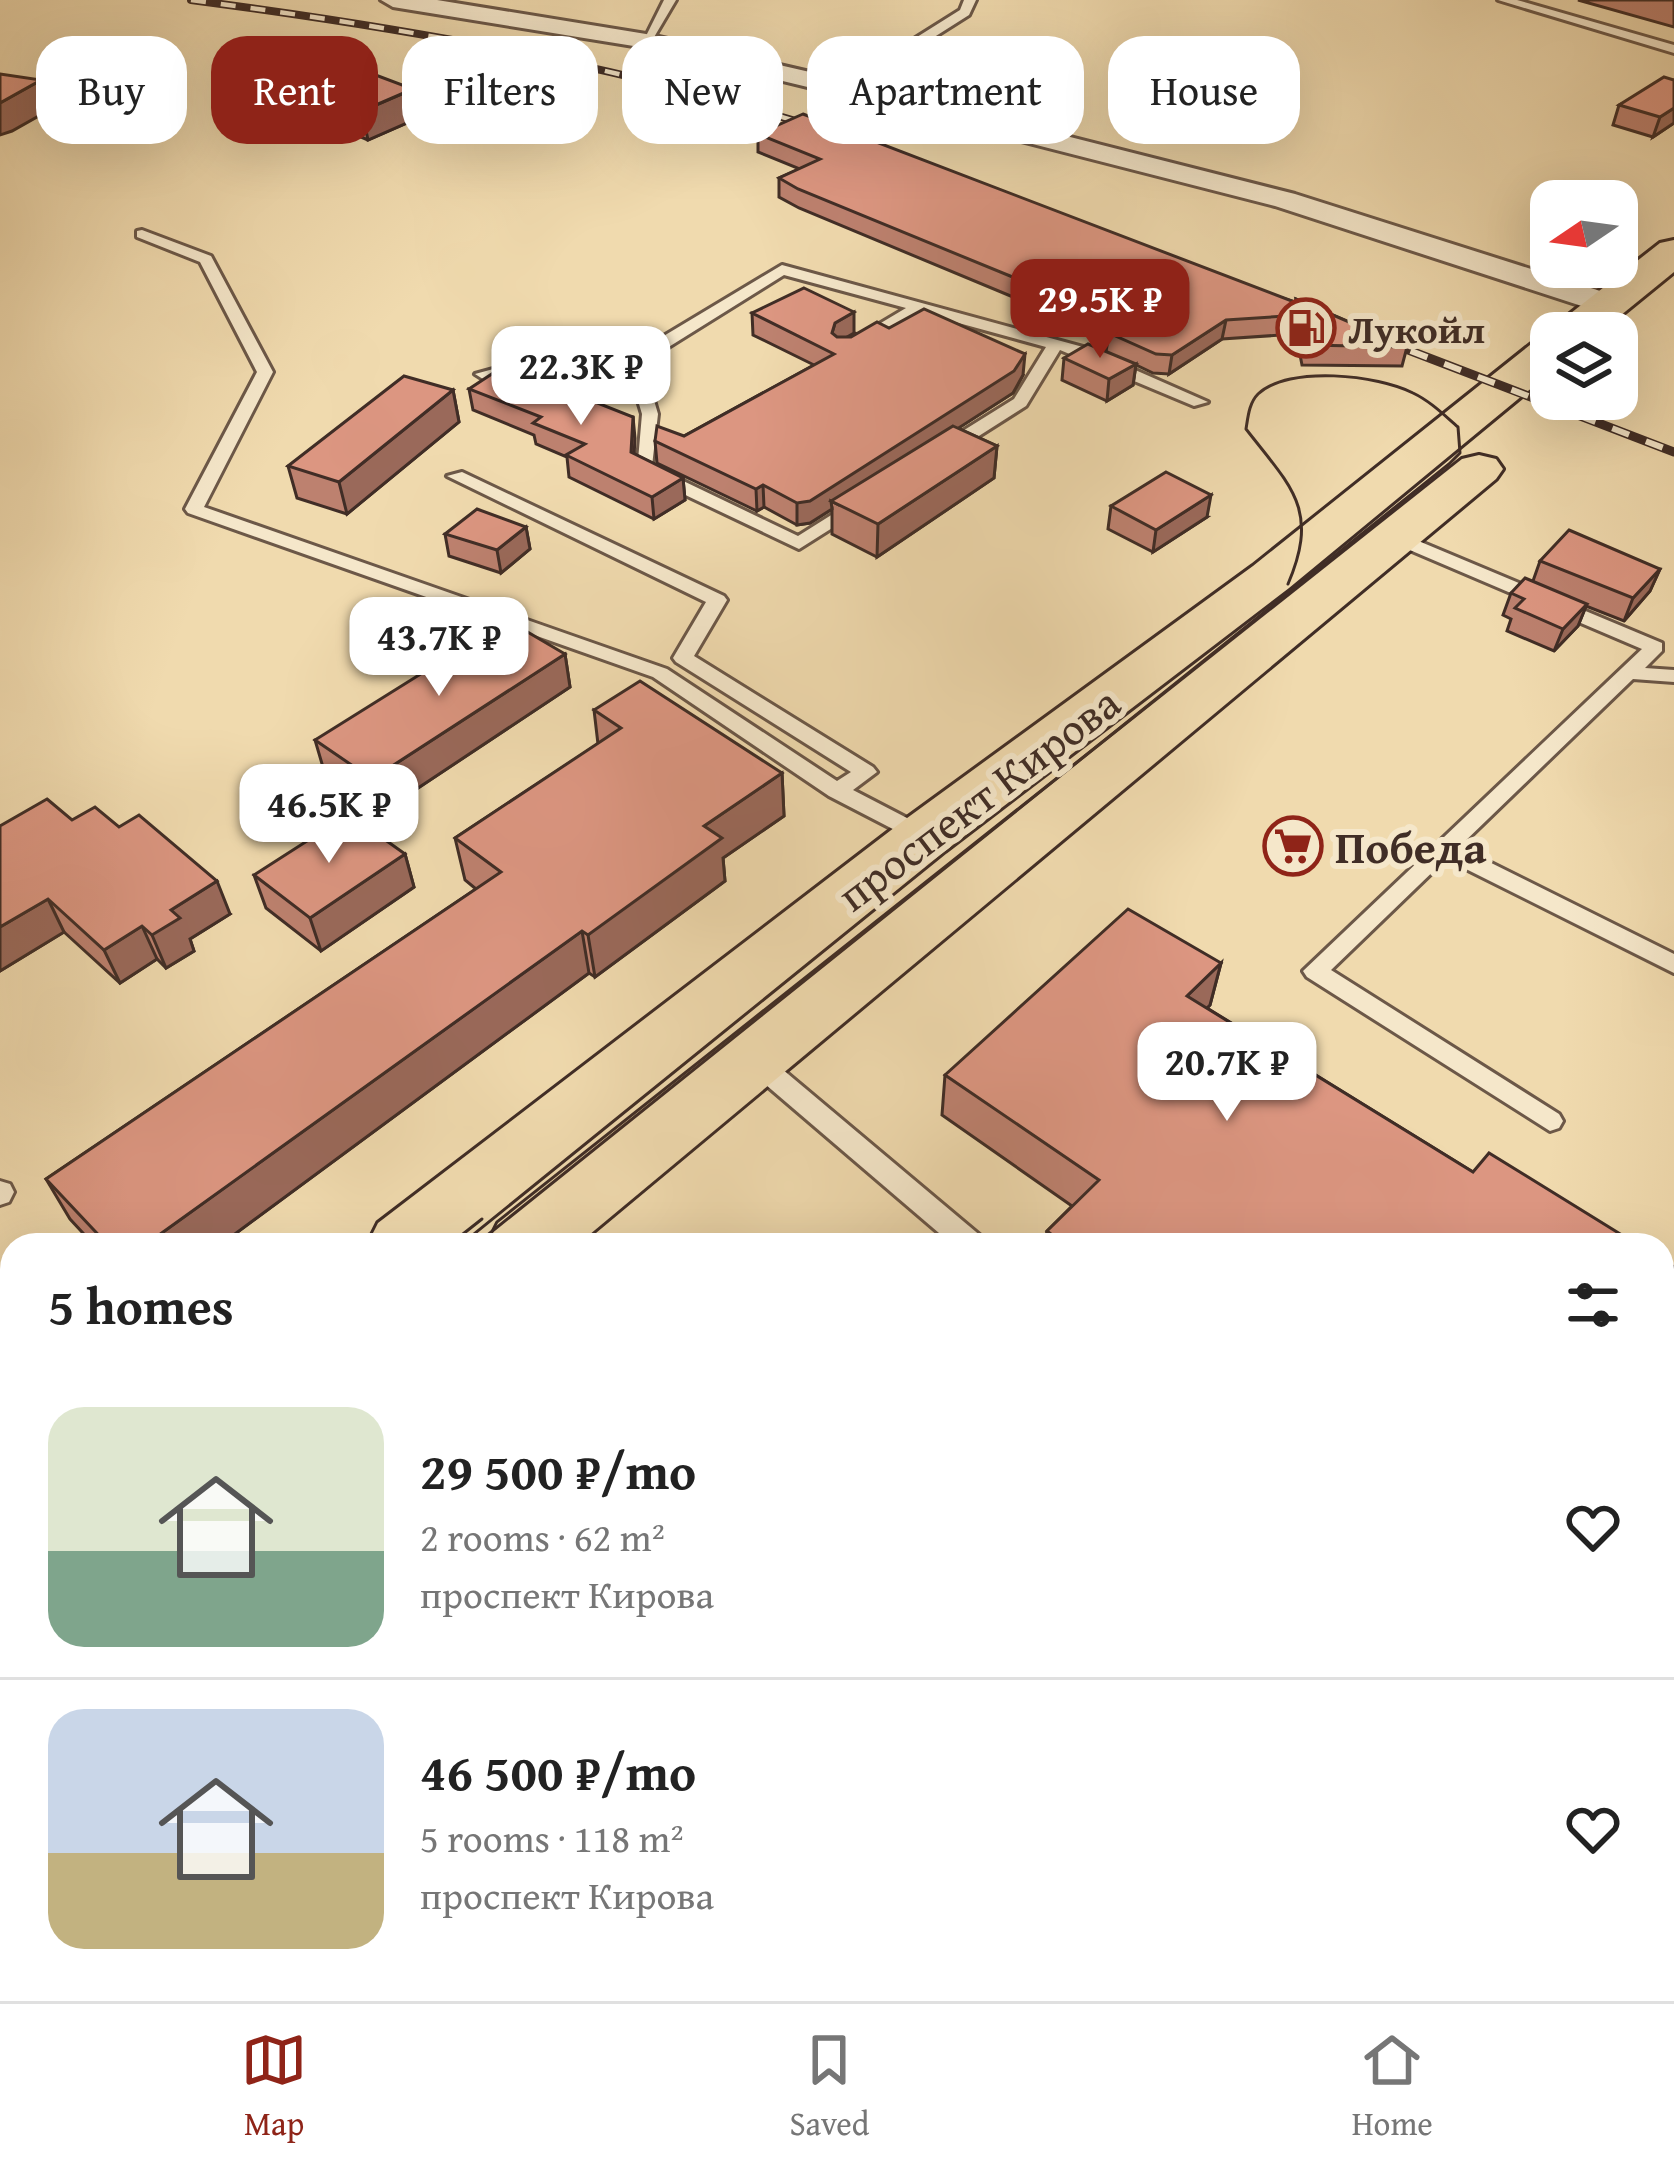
<!DOCTYPE html>
<meta charset="utf-8">
<style>
body{margin:0;font-family:"Gentium Book Plus",serif;background:#f2f2f2;color:#222;height:100vh;display:flex;flex-direction:column;font-size:45px;white-space:nowrap}
*{box-sizing:border-box;margin:0}
p{font-size:39px;color:#767676}
.icon{flex:none;width:66px;height:66px;fill:none;stroke:currentColor;stroke-width:2;stroke-linecap:round;stroke-linejoin:round}
.map{position:relative;flex:1;overflow:hidden}
.details{position:absolute;left:0px;top:1233px;width:1674px;height:768px;display:flex;flex-direction:column;background:#fff;border-radius:36px 36px 0 0;box-shadow:0 12px 48px #0002}
.details>*{flex:none}
.top-card{position:absolute;left:36px;top:36px;width:1602px;height:108px;display:flex;gap:24px}
.needle{width:78px;rotate:257deg}
.controls{position:absolute;left:1530px;top:180px;display:grid;gap:24px}
.controls a{display:grid;place-items:center;width:108px;height:108px;border-radius:24px;background:#fff;box-shadow:0 12px 48px #0002;font-size:60px}
.price{position:absolute;translate:-50% -102px;padding:0 27px;border-radius:24px;background:#fff;color:#222;font-size:39px;line-height:78px;filter:drop-shadow(0 3px 6px #0008)}
.price::after{content:'';position:absolute;left:50%;top:72px;width:36px;height:27px;margin-left:-18px;background:inherit;clip-path:polygon(0 0,100% 0,50% 100%)}
.price.on{background:#8f2418;color:#fff}
ul{padding:0;list-style:none}
li{display:flex;align-items:center;gap:36px;height:300px;padding:0 48px}
li+li{border-top:3px solid #e0e0e0}
li span{display:grid;place-items:center;flex:none;width:336px;height:240px;border-radius:36px;color:#555}
li>.icon{margin-inline-start:auto}
span .icon{width:144px;height:144px;fill:#fffc;stroke-width:1}
li b{font-size:51px}
h2{display:flex;justify-content:space-between;align-items:center;height:144px;padding:0 48px;font-size:51px}
.chip{padding:0 42px;border-radius:36px;background:#fff;box-shadow:0 12px 48px #0002;font-size:42px;line-height:108px}
.chip.on{background:#8f2418;color:#fff}
.dock{display:flex;justify-content:space-around;align-items:center;height:168px;border-top:3px solid #e0e0e0;background:#fff;font-size:33px;color:#767676}
.dock a{display:grid;justify-items:center;gap:6px}
.dock .on{color:#8f2418}
.map>svg:first-child{display:block}
.lines{fill:none;stroke-linecap:round;stroke-linejoin:round}
.lane-casing{stroke:#6c5848;stroke-width:6}
.street-casing{stroke:#6c5848;stroke-width:6}
.primary-casing{stroke:#402d26;stroke-width:6}
.lane{fill:#f5e7ca;fill-rule:evenodd}
.street{fill:#f5e7ca;fill-rule:evenodd}
.primary{fill:#f0daae;fill-rule:evenodd}
.tram-far1{stroke:#402d26;stroke-width:3}
.tram{stroke:#402d26;stroke-width:4.5}
.rail-far1-casing{stroke:#402d26;stroke-width:8}
.rail-casing{stroke:#402d26;stroke-width:9}
.rail-far1{stroke:#f5e7ca;stroke-width:4.5;stroke-dasharray:15;stroke-linecap:butt}
.rail{stroke:#f5e7ca;stroke-width:6;stroke-dasharray:18;stroke-linecap:butt}
.wall{fill:#bd816f;stroke:#402d26;stroke-width:3}
.shaded-wall{fill:#9a695a;stroke:#402d26;stroke-width:3}
.building{fill:#dc9681;stroke:#402d26;stroke-width:3}
.labels{text-anchor:middle;dominant-baseline:central;stroke-width:12;stroke-linejoin:round;paint-order:stroke}
.far-poi-label{font-size:39px;font-weight:bold;fill:#402d26;stroke:#f5e7ca;text-anchor:start}
.street-label{font-size:45px;fill:#402d26;stroke:#f5e7ca}
.poi-label{font-size:45px;font-weight:bold;fill:#402d26;stroke:#f5e7ca;text-anchor:start}
</style>
<div class="map">
<svg width="1674" height="2001" viewBox="0 0 1674 2001">
<rect width="100%" height="100%" fill="#f0daae"/>
<filter id="stains"><feTurbulence type="fractalNoise" baseFrequency=".00167" numOctaves="4"/><feColorMatrix values="0 0 0 0 .2 0 0 0 0 .09 0 0 0 0 .02 0 0 0 .5 -.17"/></filter>
<radialGradient id="worn" r=".72"><stop offset=".6" stop-color="#630" stop-opacity="0"/><stop offset="1" stop-color="#630" stop-opacity=".3"/></radialGradient>
<g class="lines">
<g class="lane-casing">
<g id="lane">
<polygon points="664,0 676,0 650,44 642,44"/>
<polygon points="964,0 976,0 969,15 898,60 858,93 848,93 848,87 890,54 960,10"/>
<polygon points="1498,0 1517,0 1674,45 1674,53"/>
<polygon points="142,230 211,256 273,372 204,507 667,669 837,781 851,772 676,662 673,658 706,602 447,476 462,472 724,596 727,600 694,656 873,767 877,772 853,790 932,831 935,836 932,841 916,841 829,796 653,677 188,513 185,509 257,372 200,262 137,237 137,231"/>
<polygon points="782,265 1083,347 1208,402 1194,406 1060,350 1026,406 949,455 937,455 937,447 1014,399 1046,347 922,313 866,345 854,345 854,339 906,308 784,275 643,363 658,414 652,466 798,536 852,502 864,502 867,506 799,549 637,472 642,414 627,364 589,353 483,379 475,374 589,343 632,355"/>
<polygon points="1397,532 1662,643 1662,651 1645,668 1674,670 1674,682 1633,679 1459,847 1674,954 1674,973 1446,859 1331,970 1559,1114 1563,1121 1559,1128 1550,1131 1307,977 1303,971 1642,649 1391,542 1391,534"/>
<polygon points="754,1050 763,1053 982,1237 985,1245 953,1245 745,1067 742,1060 745,1053"/>
<polygon points="0,1181 10,1184 14,1192 9,1202 0,1205"/>
<polygon points="0,1338 12,1344 12,1390 0,1382"/>
<polygon points="12,1419 12,1461 0,1468 0,1425"/>
<polygon points="1662,1757 1674,1762 1674,1800 1662,1795"/>
<polygon points="893,1989 937,1989 942,2001 898,2001"/>
</g>
</g>
<g class="street-casing">
<polygon id="street" points="381,0 437,0 646,34 853,82 1295,194 1619,297 1623,304 1608,313 1597,311 1275,206 849,97 646,48 393,7"/>
</g>
<g class="primary-casing">
<g id="primary">
<polygon points="1674,240 1674,272 1599,333 1551,334 1557,324 1660,243"/>
<polygon points="1551,337 1551,372 1289,588 945,851 458,1245 367,1245 378,1223 903,821 1253,566 1535,341"/>
<polygon points="1479,455 1496,459 1503,469 1496,479 577,1245 487,1245 498,1223 1462,459"/>
<polygon points="12,1511 12,1597 0,1602 0,1516"/>
<polygon points="12,1621 12,1714 0,1719 0,1626"/>
</g>
</g>
<use href="#lane" class="lane"/>
<use href="#street" class="street"/>
<use href="#primary" class="primary"/>
<g class="tram-far1">
<polyline points="449,1245 482,1219"/>
<path d="M475,1245L1449,464L1460,453L1458,427C1444,415 1430,401 1413,393C1378,375 1289,365 1258,394C1249,403 1248,417 1246,429C1291,487 1320,509 1288,584"/>
</g>
<g class="tram">
<polyline points="0,1599 12,1589"/>
<polyline points="0,1625 12,1616"/>
</g>
<g class="rail-far1-casing">
<path id="rail-far1" d="M191,0C405,28 615,64 821,129"/>
</g>
<g class="rail-casing">
<polyline id="rail" points="1377,338 1674,452"/>
</g>
<use href="#rail-far1" class="rail-far1"/>
<use href="#rail" class="rail"/>
</g>
<g class="wall">
<polygon points="1578,0 1674,0 1674,27"/>
<polygon points="1674,80 1674,123 1653,137 1613,125 1619,105"/>
<polygon points="305,88 418,118 368,140 312,116"/>
<polygon points="758,134 1295,302 1296,299 1407,347 1402,366 1302,365 1296,334 1222,339 1169,374 1153,373 1136,365 1133,385 1107,401 1062,380 1064,358 1106,352 1109,333 1115,329 1023,291 1013,297 799,208 779,197 779,178 800,169 758,152"/>
<polygon points="752,313 854,333 847,337 889,328 1023,375 1013,393 958,428 997,446 994,478 877,557 832,534 832,509 810,523 797,525 764,507 757,511 657,463 655,441 684,436 814,365 753,335"/>
<polygon points="469,389 633,417 634,454 683,478 685,500 654,519 569,477 567,457 536,444 534,435 473,410"/>
<polygon points="453,390 459,422 347,514 297,498 288,466"/>
<polygon points="1111,506 1207,517 1153,552 1108,529"/>
<polygon points="526,527 530,549 501,573 449,556 445,534"/>
<polygon points="1540,561 1660,569 1650,591 1624,621 1586,606 1578,626 1554,651 1507,631 1511,619 1503,615 1511,593 1533,581"/>
<polygon points="565,654 570,687 382,812 325,774 315,740"/>
<polygon points="594,710 782,773 784,816 723,858 725,881 595,977 589,973 220,1245 94,1245 70,1219 46,1179 476,889 465,880 455,838 598,744"/>
<polygon points="72,820 230,914 190,939 194,951 166,968 157,959 120,983 64,932 0,971 0,826"/>
<polygon points="405,854 414,887 321,951 266,908 254,875"/>
<polygon points="1221,963 1210,1005 1207,1008 1473,1172 1638,1245 1044,1245 1047,1231 1072,1206 942,1115 945,1075"/>
<polygon points="1662,1260 1674,1267 1674,1412 1662,1427"/>
<polygon points="1299,1989 1535,1989 1549,2001 1312,2001"/>
</g>
<g class="shaded-wall">
<polygon points="41,80 51,109 12,131 0,135 0,103"/>
<polygon points="413,89 418,118 368,140 362,111"/>
<polygon points="1674,108 1674,123 1653,137 1660,117"/>
<polygon points="1025,272 1023,291 1013,297 1015,278"/>
<polygon points="854,312 854,333 835,344 832,333 835,323"/>
<polygon points="1226,320 1222,339 1169,374 1172,355"/>
<polygon points="1025,354 1023,375 1013,393 839,505 831,501 832,509 810,523 797,525 797,503"/>
<polygon points="1136,364 1133,385 1107,401 1109,379"/>
<polygon points="453,390 459,422 347,514 339,482"/>
<polygon points="633,417 635,438 633,474 631,452"/>
<polygon points="997,446 994,478 877,557 878,524"/>
<polygon points="683,478 685,500 654,519 652,497"/>
<polygon points="763,485 764,507 757,511 756,489"/>
<polygon points="1211,495 1207,517 1153,552 1156,530"/>
<polygon points="526,527 530,549 501,573 497,550"/>
<polygon points="1660,569 1650,591 1624,621 1633,598"/>
<polygon points="1587,604 1578,626 1554,651 1563,629"/>
<polygon points="565,654 570,687 382,812 372,779"/>
<polygon points="782,773 784,816 723,858 725,881 595,977 588,935 704,826"/>
<polygon points="405,854 414,887 321,951 310,918"/>
<polygon points="217,881 230,914 190,939 194,951 166,968 152,935 171,910"/>
<polygon points="48,899 64,932 0,971 0,927"/>
<polygon points="142,926 157,959 120,983 104,950"/>
<polygon points="582,931 589,973 220,1245 145,1245"/>
<polygon points="1221,963 1210,1005 1178,1037 1187,996"/>
<polygon points="198,1989 247,1989 234,2001 185,2001"/>
</g>
<g class="building">
<polygon points="357,68 413,89 362,111 305,88"/>
<polygon points="0,74 41,80 0,103"/>
<polygon points="1664,77 1674,80 1674,108 1660,117 1619,105"/>
<polygon points="803,114 1297,303 1296,299 1407,347 1307,345 1300,315 1226,320 1172,355 1156,354 1109,333 1135,317 1025,272 1015,278 798,189 779,178 820,159 758,134"/>
<polygon points="804,288 854,312 835,323 832,333 837,337 851,337 877,322 889,328 924,309 1025,354 1014,371 810,501 797,503 763,485 756,489 655,441 657,426 684,436 834,354 752,313"/>
<polygon points="1088,344 1136,364 1109,379 1064,358"/>
<polygon points="504,366 633,417 631,452 683,478 652,497 566,455 585,444 533,423 541,417 469,389"/>
<polygon points="404,376 453,390 339,482 288,466"/>
<polygon points="953,426 997,446 878,524 831,501"/>
<polygon points="1166,472 1211,495 1156,530 1111,506"/>
<polygon points="477,509 526,527 497,550 445,534"/>
<polygon points="1569,530 1660,569 1633,598 1540,561"/>
<polygon points="1525,578 1587,604 1563,629 1515,608 1524,599 1511,593"/>
<polygon points="507,620 565,654 372,779 315,740"/>
<polygon points="640,681 782,773 704,826 722,838 588,935 582,931 145,1245 108,1245 46,1179 501,872 455,838 621,728 594,710"/>
<polygon points="47,799 72,820 95,807 119,827 139,815 217,881 171,910 180,918 152,935 142,926 104,950 48,899 0,927 0,826"/>
<polygon points="349,814 405,854 310,918 254,875"/>
<polygon points="1128,909 1221,963 1187,996 1473,1172 1489,1153 1638,1245 1065,1245 1047,1231 1099,1180 945,1075"/>
<polygon points="1662,1260 1674,1267 1674,1382 1662,1374"/>
<polygon points="12,1907 12,1989 198,1989 185,2001 0,2001 0,1918"/>
<polygon points="384,1989 402,1989 412,2001 373,2001"/>
<polygon points="722,1989 805,1989 817,2001 712,2001"/>
<polygon points="1344,1989 1535,1989 1549,2001 1358,2001"/>
</g>
<defs>
<g id="fuel-ring" transform="scale(3)"><circle r="9.5" fill="#f5e7ca" stroke="#8f2418" stroke-width="1.5"/><path d="M-5.5-6h7V0h2V4h1.3V-2.5L3-4.5l.8-.8L6-3V5H2.5V1h-1V6h-7ZM-4.2-4.7v3.2H.2V-4.7Z" fill="#8f2418"/></g>
<g id="supermarket-ring" transform="scale(3)"><circle r="9.5" fill="#f5e7ca" stroke="#8f2418" stroke-width="1.5"/><path d="M-6-5.5h2.5l.6 2H6L4.5 2H-2.5L-4.4-4H-6ZM-1.5 3.2a1.3 1.3 0 1 0 .1 0ZM3 3.2a1.3 1.3 0 1 0 .1 0Z" fill="#8f2418"/></g>
</defs>
<g fill-rule="evenodd">
<use href="#fuel-ring" x="1306" y="328"/>
<use href="#supermarket-ring" x="1293" y="846"/>
</g>
<g class="labels">
<g class="far-poi-label">
<text x="1348" y="328">Лукойл</text>
</g>
<g class="street-label">
<text transform="translate(978 798) rotate(-37)">проспект Кирова</text>
</g>
<g class="poi-label">
<text x="1335" y="846">Победа</text>
</g>
</g>
<rect width="100%" height="100%" filter="url(#stains)"/>
<rect width="100%" height="100%" fill="url(#worn)"/>
</svg>
<div class="controls">
<a><svg class="needle" viewBox="-14 -14 28 28"><path d="M0-13l5 13h-10z" fill="#e53935"/><path d="M0 13l5-13h-10z" fill="#767676"/></svg></a>
<a><svg class="icon" aria-label="layers" viewBox="0 0 24 24"><path d="M12 4l9 5-9 5-9-5zM3 14l9 5 9-5"/></svg></a>
</div>
<b class="price on" style="left:1100px;top:361px">29.5K ₽</b>
<b class="price" style="left:581px;top:428px">22.3K ₽</b>
<b class="price" style="left:439px;top:699px">43.7K ₽</b>
<b class="price" style="left:329px;top:866px">46.5K ₽</b>
<b class="price" style="left:1227px;top:1124px">20.7K ₽</b>
<div class="top-card">
<a class="chip">Buy</a>
<a class="chip on">Rent</a>
<a class="chip">Filters</a>
<a class="chip">New</a>
<a class="chip">Apartment</a>
<a class="chip">House</a>
</div>
<section class="details">
<h2>5 homes<svg class="icon" aria-label="filters" viewBox="0 0 24 24"><path d="M4 7h16M4 17h16"/><circle cx="9" cy="7" r="2"/><circle cx="15" cy="17" r="2"/></svg></h2>
<ul>
<li><span style="background:linear-gradient(#dfe7d0 60%,#7fa58c 0)"><svg class="icon" aria-label="home" viewBox="0 0 24 24"><path d="M3 11l9-7 9 7M6 9v11h12V9"/></svg></span><div><b>29 500 ₽/mo</b><p>2 rooms · 62 m²</p><p>проспект Кирова</p></div><svg class="icon" aria-label="heart" viewBox="0 0 24 24"><path d="M12 20l-8-8c-3-5 5-10 8-4 3-6 11-1 8 4z"/></svg></li>
<li><span style="background:linear-gradient(#c9d6e8 60%,#c2b280 0)"><svg class="icon" aria-label="home" viewBox="0 0 24 24"><path d="M3 11l9-7 9 7M6 9v11h12V9"/></svg></span><div><b>46 500 ₽/mo</b><p>5 rooms · 118 m²</p><p>проспект Кирова</p></div><svg class="icon" aria-label="heart" viewBox="0 0 24 24"><path d="M12 20l-8-8c-3-5 5-10 8-4 3-6 11-1 8 4z"/></svg></li>
</ul>
</section>
</div>
<nav class="dock">
<a class="on"><svg class="icon" aria-label="map" viewBox="0 0 24 24"><path d="M3 6l6-2 6 2 6-2v14l-6 2-6-2-6 2zM9 4v14M15 6v14"/></svg>Map</a>
<a><svg class="icon" aria-label="saved" viewBox="0 0 24 24"><path d="M7 4h10v16l-5-4-5 4z"/></svg>Saved</a>
<a><svg class="icon" aria-label="home" viewBox="0 0 24 24"><path d="M3 11l9-7 9 7M6 9v11h12V9"/></svg>Home</a>
</nav>
